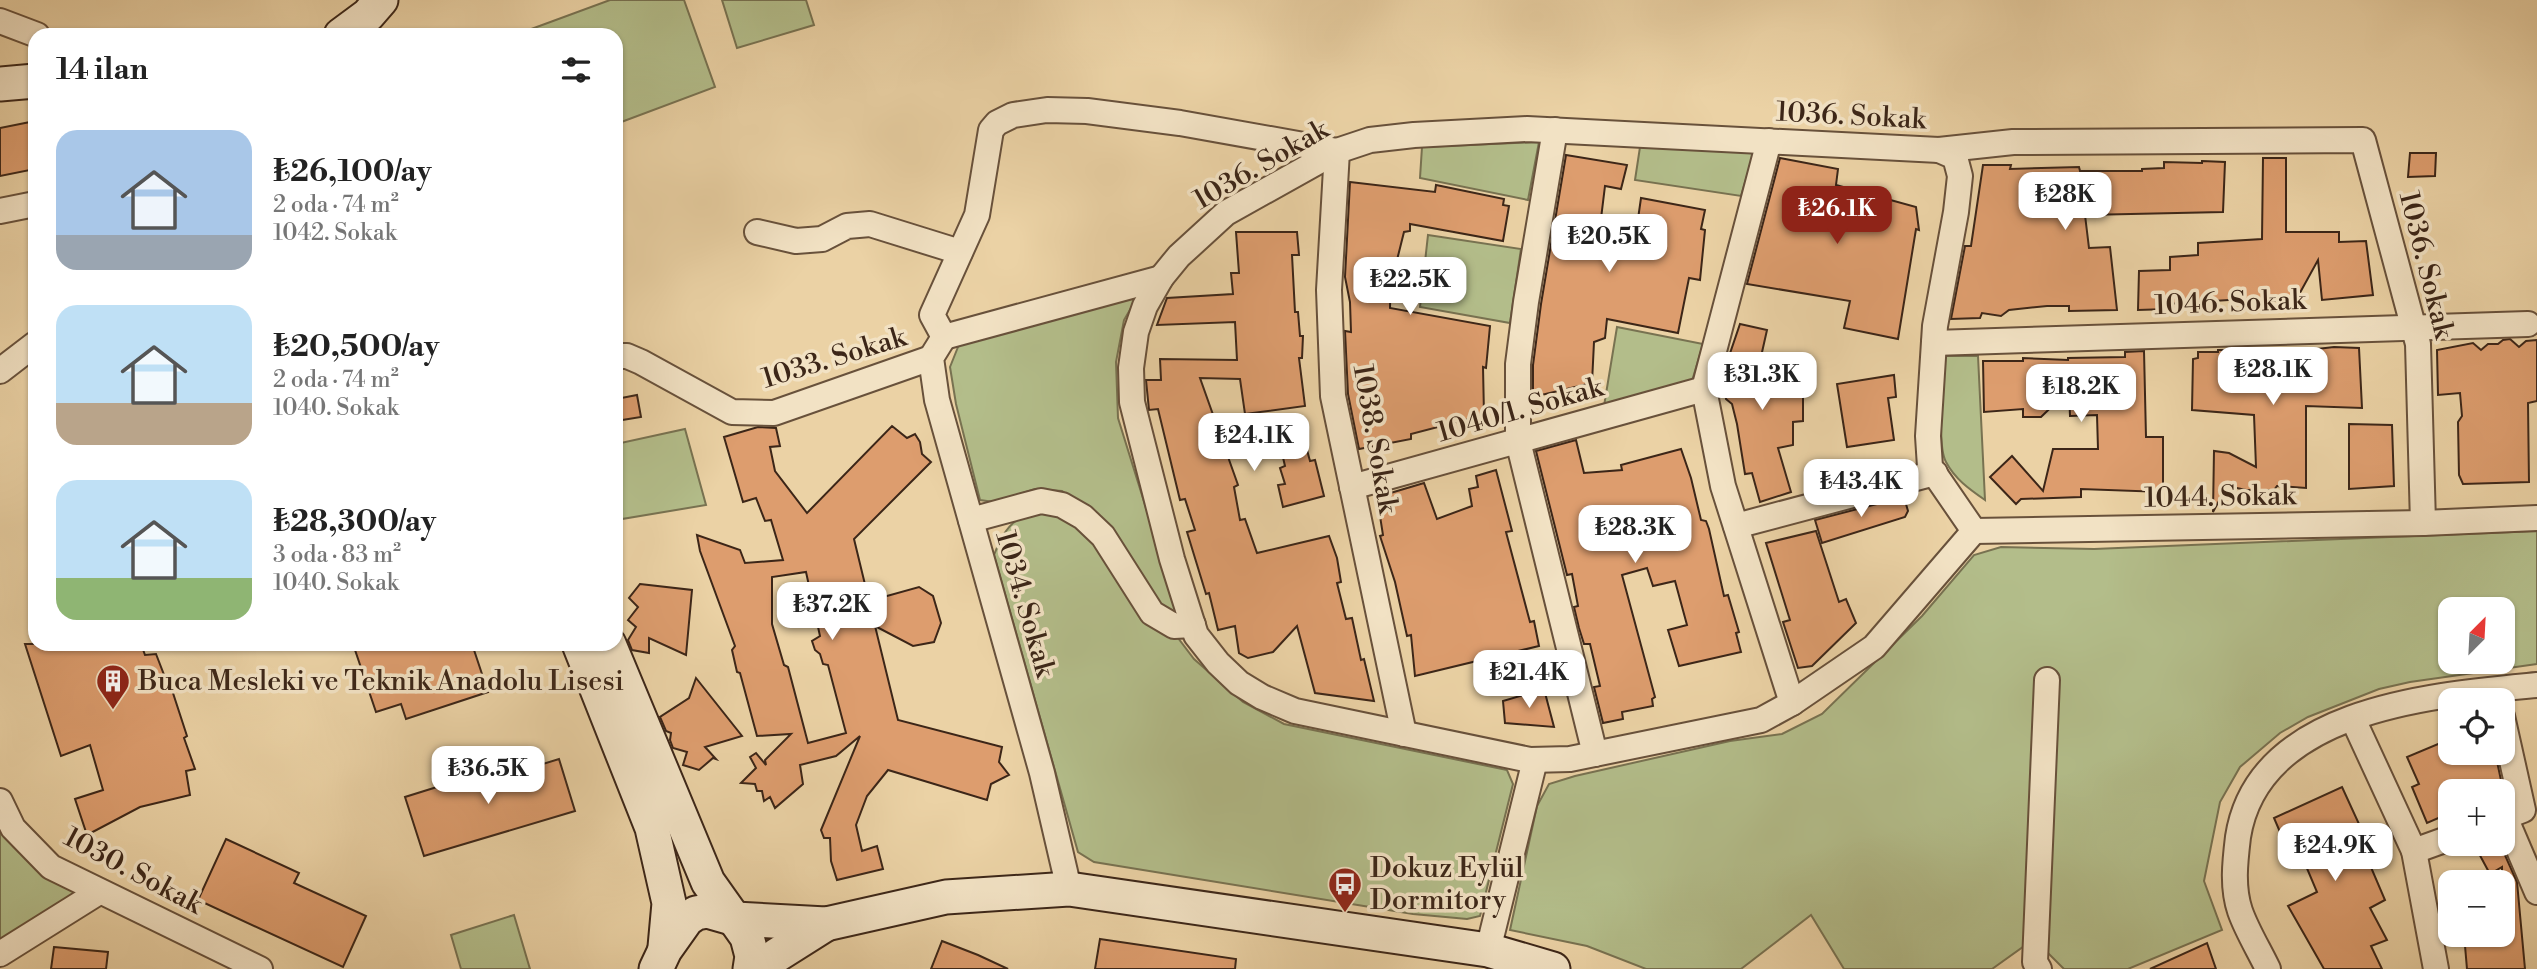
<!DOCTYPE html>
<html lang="tr">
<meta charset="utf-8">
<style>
body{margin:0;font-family:"Libre Bodoni",serif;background:#f2f2f2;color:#222;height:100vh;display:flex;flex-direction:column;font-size:26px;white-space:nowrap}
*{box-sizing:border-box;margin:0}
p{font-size:23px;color:#767676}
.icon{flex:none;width:38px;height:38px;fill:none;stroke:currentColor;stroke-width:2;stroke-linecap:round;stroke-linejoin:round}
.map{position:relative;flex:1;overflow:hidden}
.drawer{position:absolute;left:28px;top:28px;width:595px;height:623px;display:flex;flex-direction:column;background:#fff;border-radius:21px;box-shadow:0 2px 5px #0004}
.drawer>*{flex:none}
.needle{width:46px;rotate:24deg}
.fabs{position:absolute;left:2438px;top:597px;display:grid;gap:14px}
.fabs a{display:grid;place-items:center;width:77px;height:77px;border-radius:14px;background:#fff;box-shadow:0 2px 5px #0004;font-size:35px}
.price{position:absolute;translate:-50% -60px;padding:0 16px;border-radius:14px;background:#fff;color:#222;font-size:23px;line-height:46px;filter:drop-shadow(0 2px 4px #0008)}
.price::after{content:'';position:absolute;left:50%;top:42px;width:21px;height:16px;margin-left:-10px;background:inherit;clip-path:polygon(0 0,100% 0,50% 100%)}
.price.selected{background:#8f2418;color:#fff}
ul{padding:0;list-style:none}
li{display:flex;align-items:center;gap:21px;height:175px;padding:0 28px}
li span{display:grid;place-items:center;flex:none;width:196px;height:140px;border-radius:21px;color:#555}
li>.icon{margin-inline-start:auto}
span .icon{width:84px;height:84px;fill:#fffc;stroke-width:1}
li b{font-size:30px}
h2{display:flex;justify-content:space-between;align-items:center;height:84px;padding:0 28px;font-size:30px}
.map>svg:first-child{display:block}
.green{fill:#b3bd8a;stroke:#787251;stroke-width:2;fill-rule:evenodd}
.building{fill:#dd9d6e;stroke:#3c2618;stroke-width:2;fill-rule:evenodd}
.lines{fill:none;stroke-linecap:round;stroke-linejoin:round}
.street-casing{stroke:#68513b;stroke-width:28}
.secondary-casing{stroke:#3c2618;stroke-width:37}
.street{stroke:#f2e2c4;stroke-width:24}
.secondary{stroke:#f2e2c4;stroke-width:33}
.labels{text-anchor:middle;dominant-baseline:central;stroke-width:7;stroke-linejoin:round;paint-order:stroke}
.street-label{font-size:28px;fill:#3c2618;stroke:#f2e2c4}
.poi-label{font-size:28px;fill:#3c2618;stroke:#f2e2c4;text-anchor:start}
</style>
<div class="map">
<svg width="2537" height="969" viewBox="0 0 2537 969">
<rect width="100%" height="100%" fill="#ebd2a5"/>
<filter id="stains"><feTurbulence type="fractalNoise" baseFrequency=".00286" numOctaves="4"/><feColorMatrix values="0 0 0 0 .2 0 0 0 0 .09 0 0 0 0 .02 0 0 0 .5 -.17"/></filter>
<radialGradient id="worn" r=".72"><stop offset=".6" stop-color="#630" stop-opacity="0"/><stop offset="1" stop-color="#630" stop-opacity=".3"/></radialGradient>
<g class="green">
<polygon points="610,0 684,0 715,87 616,124 616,35 515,35"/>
<polygon points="722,0 806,0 814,25 737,48"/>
<polygon points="1539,142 1528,200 1420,178 1422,147"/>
<polygon points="1640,147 1754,152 1741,196 1635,180"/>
<polygon points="1428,235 1521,249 1510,323 1420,307"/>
<polygon points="1141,291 1124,320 1116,362 1118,418 1179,614 1160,611 1089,510 1062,491 1035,489 994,502 980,500 956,404 950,367 964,332"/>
<polygon points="1617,327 1703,344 1692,381 1604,406"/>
<path d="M1945,356H1978L1985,500C1969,489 1955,479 1946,462C1937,446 1943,377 1945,356Z"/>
<polygon points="685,429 706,505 616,520 616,444"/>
<path d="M1037,511L1057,514L1079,525L1108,557L1145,620L1178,638L1194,659L1243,702L1284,724L1507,770L1513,784L1480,916L1467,919L1413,914L1094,862L1078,852L994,555C1003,531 1012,518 1037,511Z"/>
<path d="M2537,531V664L2410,682L2379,689L2308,717L2280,733L2240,767L2220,802L2204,881L2222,930L2128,969H2064L2034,939L1992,969H1844L1811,915L1741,969H1646L1587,946L1510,930L1537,806L1549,784L1575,776L1730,741L1782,734L1822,714L1922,616L1974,555L2001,547L2094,549ZM2450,609H2502V662H2450Z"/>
<polygon points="0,801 13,828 99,892 0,954"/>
<polygon points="514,915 530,969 461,969 451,935"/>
</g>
<g class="building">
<polygon points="35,121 35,169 0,176 0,128"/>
<polygon points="2410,153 2436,153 2435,176 2408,177"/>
<polygon points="1566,155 1627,165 1621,189 1605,186 1599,235 1630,243 1631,240 1635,240 1641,198 1705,210 1701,229 1705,230 1700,280 1689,278 1678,333 1607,319 1605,338 1594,342 1592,383 1533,397 1533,365 1541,304"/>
<polygon points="1780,158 1838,169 1836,185 1916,207 1919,230 1916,229 1898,339 1844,328 1850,301 1747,284"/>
<polygon points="2263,158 2286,158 2286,232 2339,232 2339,242 2366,241 2373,295 2322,300 2318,260 2296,300 2263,301 2264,305 2248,304 2244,299 2167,304 2168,309 2138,310 2139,271 2170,270 2170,257 2198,255 2198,243 2262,239"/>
<polygon points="2202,161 2225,162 2223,212 2085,215 2089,248 2110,247 2117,310 2069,311 2069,306 2047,306 2009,310 2001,316 1982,313 1980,318 1951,319 1965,246 1971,246 1983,165 2011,165 2010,169 2079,167 2080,171 2142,171 2142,169 2164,168 2164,162 2202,163"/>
<polygon points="1350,182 1435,192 1436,185 1504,199 1503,205 1509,206 1503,241 1410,224 1410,231 1404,232 1397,260 1391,265 1390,308 1490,326 1486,368 1483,367 1484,415 1411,434 1411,439 1359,449 1348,394 1345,331 1351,332 1350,302 1345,277"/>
<polygon points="1236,232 1297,232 1299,255 1292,255 1295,312 1298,312 1300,336 1303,336 1302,358 1299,358 1305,406 1245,414 1240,379 1200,378 1238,485 1234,487 1240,520 1245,519 1257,553 1329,536 1337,558 1341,582 1337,583 1346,619 1352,618 1361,660 1364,659 1374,701 1315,693 1297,626 1273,652 1248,658 1239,653 1235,626 1218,630 1209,593 1206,594 1187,532 1195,530 1185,499 1180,500 1158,409 1149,410 1146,380 1161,380 1160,359 1237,360 1235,322 1157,325 1167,298 1233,294 1231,273 1239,273"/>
<polygon points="1740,324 1767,330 1756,379 1803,375 1803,421 1793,422 1793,445 1778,448 1791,492 1760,502 1752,473 1745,474 1737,424 1732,404 1726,399 1724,371"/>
<polygon points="2510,339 2519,347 2526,341 2537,340 2537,401 2528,403 2529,482 2463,484 2459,475 2458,422 2462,416 2460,393 2438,395 2437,350 2473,343 2481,350 2488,344 2498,344 2503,340"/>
<polygon points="2334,347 2359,348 2362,408 2306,406 2306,488 2277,486 2274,490 2246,490 2227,486 2213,512 2214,451 2229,453 2256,467 2254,415 2192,410 2193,359 2198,358 2198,352 2218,352 2218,350 2237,350 2237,353 2291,352"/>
<polygon points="2144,351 2146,437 2163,437 2163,492 2081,489 2081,497 2021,499 2016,504 1990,477 2012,456 2043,491 2053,449 2098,449 2097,415 2070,416 2069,390 2041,417 2023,417 2023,409 1984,412 1983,361 2023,361 2023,358 2068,360 2068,358 2125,357 2125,352"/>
<polygon points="1894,375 1896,397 1888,398 1894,440 1847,447 1837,384"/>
<polygon points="637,395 641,417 616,421 616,399"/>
<polygon points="2349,424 2392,425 2394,486 2349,489"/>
<path d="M892,426L907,438L915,434L920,442L922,454L931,462L854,539L869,601L919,587L933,596L941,623L934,642L913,646L875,626L898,720L1002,747L999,762L1009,775L991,784L987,800L888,770L867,796L856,825L862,851L877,846L883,869L837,880L831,861L830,838H824L821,830L860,736L836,756L800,765L803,784L775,808L770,797L764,801L762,791H757L755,784L741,783L756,768L750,757L756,753L766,765L765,760L791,734L757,736L740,673L737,672L732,650L735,646L700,551L697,535L740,550L745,563L783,560L771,520L765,521L756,498L743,502L724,437L758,427L776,428L780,446L770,447L775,471L807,513ZM806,572L820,636L812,641L815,650L820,654L823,664L828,665L846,733L808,743L788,667L784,665L772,624V577Z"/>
<polygon points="1576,440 1584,473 1622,470 1621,465 1681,449 1691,478 1701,520 1706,521 1709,529 1724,596 1728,595 1739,632 1736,633 1741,652 1679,666 1668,630 1687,625 1675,581 1653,586 1647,568 1622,575 1655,697 1652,699 1653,706 1622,712 1623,719 1603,723 1594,687 1600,686 1590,644 1584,644 1579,628 1574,607 1578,606 1572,574 1567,575 1536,451"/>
<polygon points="1298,445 1299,450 1307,450 1310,461 1315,460 1324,496 1283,507 1278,485 1285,484 1280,468 1285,466 1281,449"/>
<polygon points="1496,470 1512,531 1506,532 1530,622 1534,621 1539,646 1415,676 1411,635 1407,636 1395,582 1380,536 1383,535 1377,497 1424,483 1437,519 1472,506 1469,489 1478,487 1476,476"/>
<polygon points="1904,497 1908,511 1905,517 1822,543 1815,520"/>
<polygon points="1816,531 1839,602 1846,599 1856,623 1812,666 1798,668 1783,622 1790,620 1766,543"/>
<polygon points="640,584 692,590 686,655 649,638 649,653 632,650 628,640 636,627 628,620 638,607 629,598"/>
<polygon points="25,644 141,644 145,655 156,654 168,685 171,687 187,736 184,738 195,769 186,771 190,795 140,807 87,835 75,799 103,790 90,745 61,756"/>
<polygon points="353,644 472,644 488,692 406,719 401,704 376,712"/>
<polygon points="696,678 742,736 705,747 716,759 713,758 699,770 683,765 687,752 673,748 670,740 671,733 666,731 660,717 689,698"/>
<polygon points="1544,689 1554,727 1505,723 1503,701"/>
<polygon points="2450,739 2450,752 2495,752 2502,785 2486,791 2450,791 2450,813 2427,823 2412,787 2419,784 2407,757"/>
<polygon points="559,759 575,811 424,856 405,797 485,772 488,781"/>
<polygon points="2342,787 2370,848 2364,851 2385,900 2370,908 2387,940 2371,946 2382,969 2324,969 2288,906 2317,892 2298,847 2286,846 2274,818"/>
<polygon points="226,839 299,873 294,883 366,916 343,967 198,900"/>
<polygon points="2488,844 2500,844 2517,882 2525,969 2467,969 2464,934 2502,934 2502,867 2490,874 2477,850"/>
<polygon points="1100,939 1236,959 1235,969 1095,969"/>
<polygon points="942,941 978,955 1008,969 931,969"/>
<polygon points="2207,943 2216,969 2150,969"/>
<polygon points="54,947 108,952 106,969 51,969"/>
</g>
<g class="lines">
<g class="street-casing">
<g id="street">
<polyline points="0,21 37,35"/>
<polyline points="1555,130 1526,302 1518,364 1518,441 1595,754"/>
<polyline points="1769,141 1704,389 1723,486 1792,703"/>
<polyline points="1939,150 1955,157 1960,176 1956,212 1935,326 1928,436 1930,467 1974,531"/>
<polyline points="1337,151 1329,290 1333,396 1404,734"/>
<polyline points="0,211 35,204"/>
<polyline points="757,232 796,241 822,239 847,226 870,224 960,252"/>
<polyline points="944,337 932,315 977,215 991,130 997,123 1013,115 1047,110 1087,111 1180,123 1337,151"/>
<polyline points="944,337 931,358 937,400 1042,773 1069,889"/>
<polyline points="944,337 1161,278"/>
<polyline points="1934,343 2528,324"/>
<polyline points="616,356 627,356 641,362 732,412 774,413 931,358"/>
<polyline points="0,371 35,344"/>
<polyline points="1352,487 1704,389"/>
<polyline points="971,520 1041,501 1062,505 1083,517 1103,536 1152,613 1174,626 1193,625"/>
<polyline points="1736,526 1935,473"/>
<polyline points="1974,531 1874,647 1792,703 1761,720 1570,759 1530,760 1295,711 1262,697 1239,683 1218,663 1196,635 1172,559 1132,402 1131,368 1136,332 1145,306 1161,278 1179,256 1226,213 1337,151 1370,140 1414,135 1527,129 1939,150 2013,142 2363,140 2418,344 2423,523"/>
<polyline points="1974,531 2423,523 2537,518"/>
<polyline points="2502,716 2523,810 2502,818"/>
<polyline points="2353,719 2414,851 2450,838"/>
<polyline points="0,801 13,828 51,867 260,969"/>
<polyline points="2505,817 2537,892"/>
<polyline points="2414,851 2436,969"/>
<polyline points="1488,950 1535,760"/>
<polyline points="0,954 99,892"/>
<polyline points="2039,969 2035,962 2047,680"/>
<path d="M2268,969C2259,950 2247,931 2240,911C2232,887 2235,862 2238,837C2258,708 2434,695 2537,685"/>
</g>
</g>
<g class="secondary-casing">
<g id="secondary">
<polyline points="341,35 368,15 381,0"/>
<polyline points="0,84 35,81"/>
<polyline points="579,644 652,828 669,903 665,947"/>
<polyline points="609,644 708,882 747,937 752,956 750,969"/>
<polyline points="656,969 665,950 687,919 696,913 707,911 735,919 826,924 946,897 1069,889 1488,950 1553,969"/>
<polyline points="761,969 777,955 826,924"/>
</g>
</g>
<use href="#street" class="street"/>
<use href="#secondary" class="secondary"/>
</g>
<defs>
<g id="building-pin" transform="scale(1.75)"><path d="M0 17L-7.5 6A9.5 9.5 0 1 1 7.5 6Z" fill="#8f2418" stroke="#f2e2c4"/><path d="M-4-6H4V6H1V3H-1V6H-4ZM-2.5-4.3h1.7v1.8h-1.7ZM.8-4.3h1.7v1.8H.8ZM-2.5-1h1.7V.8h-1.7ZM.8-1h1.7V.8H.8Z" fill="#fff"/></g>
<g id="bus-pin" transform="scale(1.75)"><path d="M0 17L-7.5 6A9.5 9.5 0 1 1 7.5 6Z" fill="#8f2418" stroke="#f2e2c4"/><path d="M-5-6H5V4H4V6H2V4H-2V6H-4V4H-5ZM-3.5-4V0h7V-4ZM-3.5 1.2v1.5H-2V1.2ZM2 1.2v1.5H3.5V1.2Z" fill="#fff"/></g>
</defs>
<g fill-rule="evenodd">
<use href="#building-pin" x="113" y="681"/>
<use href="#bus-pin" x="1345" y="884"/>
</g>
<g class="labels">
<g class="street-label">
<text transform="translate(1851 116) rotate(3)">1036. Sokak</text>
<text transform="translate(1261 165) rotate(-30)">1036. Sokak</text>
<text transform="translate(2426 265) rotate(76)">1036. Sokak</text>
<text transform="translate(2230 303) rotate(-2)">1046. Sokak</text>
<text transform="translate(834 358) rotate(-17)">1033. Sokak</text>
<text transform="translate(1520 410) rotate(-16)">1040/1. Sokak</text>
<text transform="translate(1375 439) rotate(80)">1038. Sokak</text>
<text transform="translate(2220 497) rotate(-1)">1044. Sokak</text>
<text transform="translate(1025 604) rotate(74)">1034. Sokak</text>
<text transform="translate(133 871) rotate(28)">1030. Sokak</text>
</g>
<g class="poi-label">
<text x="138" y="681">Buca Mesleki ve Teknik Anadolu Lisesi</text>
<text x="1370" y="868">Dokuz Eylül<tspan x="1370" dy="32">Dormitory</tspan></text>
</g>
</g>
<rect width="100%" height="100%" filter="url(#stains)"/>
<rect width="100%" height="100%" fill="url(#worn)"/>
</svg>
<div class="fabs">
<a><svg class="needle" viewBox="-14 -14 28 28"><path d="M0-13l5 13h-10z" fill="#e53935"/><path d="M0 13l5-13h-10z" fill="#767676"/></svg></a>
<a><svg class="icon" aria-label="locate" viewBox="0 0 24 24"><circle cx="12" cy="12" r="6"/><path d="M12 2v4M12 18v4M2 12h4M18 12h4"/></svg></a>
<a>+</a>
<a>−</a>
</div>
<b class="price" style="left:2065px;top:232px">₺28K</b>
<b class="price selected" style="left:1837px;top:246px">₺26.1K</b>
<b class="price" style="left:1609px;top:274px">₺20.5K</b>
<b class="price" style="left:1410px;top:317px">₺22.5K</b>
<b class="price" style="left:2273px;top:407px">₺28.1K</b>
<b class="price" style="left:1762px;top:412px">₺31.3K</b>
<b class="price" style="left:2081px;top:424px">₺18.2K</b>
<b class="price" style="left:1254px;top:473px">₺24.1K</b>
<b class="price" style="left:1861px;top:519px">₺43.4K</b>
<b class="price" style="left:1635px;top:565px">₺28.3K</b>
<b class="price" style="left:832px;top:642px">₺37.2K</b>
<b class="price" style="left:1529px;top:710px">₺21.4K</b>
<b class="price" style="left:488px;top:806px">₺36.5K</b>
<b class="price" style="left:2335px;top:883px">₺24.9K</b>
<section class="drawer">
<h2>14 ilan<svg class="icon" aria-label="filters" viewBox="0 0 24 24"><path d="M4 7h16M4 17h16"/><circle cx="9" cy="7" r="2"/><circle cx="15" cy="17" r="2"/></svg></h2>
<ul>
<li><span style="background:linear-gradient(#a9c7e8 75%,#9aa5b1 0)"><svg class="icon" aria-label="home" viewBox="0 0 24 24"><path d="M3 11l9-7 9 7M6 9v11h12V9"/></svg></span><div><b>₺26,100/ay</b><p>2 oda · 74 m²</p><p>1042. Sokak</p></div></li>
<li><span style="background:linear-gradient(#bfe0f5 70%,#b9a48a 0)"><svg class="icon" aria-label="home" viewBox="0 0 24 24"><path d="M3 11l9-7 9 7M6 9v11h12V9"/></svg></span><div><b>₺20,500/ay</b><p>2 oda · 74 m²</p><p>1040. Sokak</p></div></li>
<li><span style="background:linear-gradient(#bfe0f5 70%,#8fb573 0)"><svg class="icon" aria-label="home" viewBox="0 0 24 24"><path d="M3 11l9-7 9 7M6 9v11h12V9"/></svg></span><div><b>₺28,300/ay</b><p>3 oda · 83 m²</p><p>1040. Sokak</p></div></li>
</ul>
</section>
</div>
